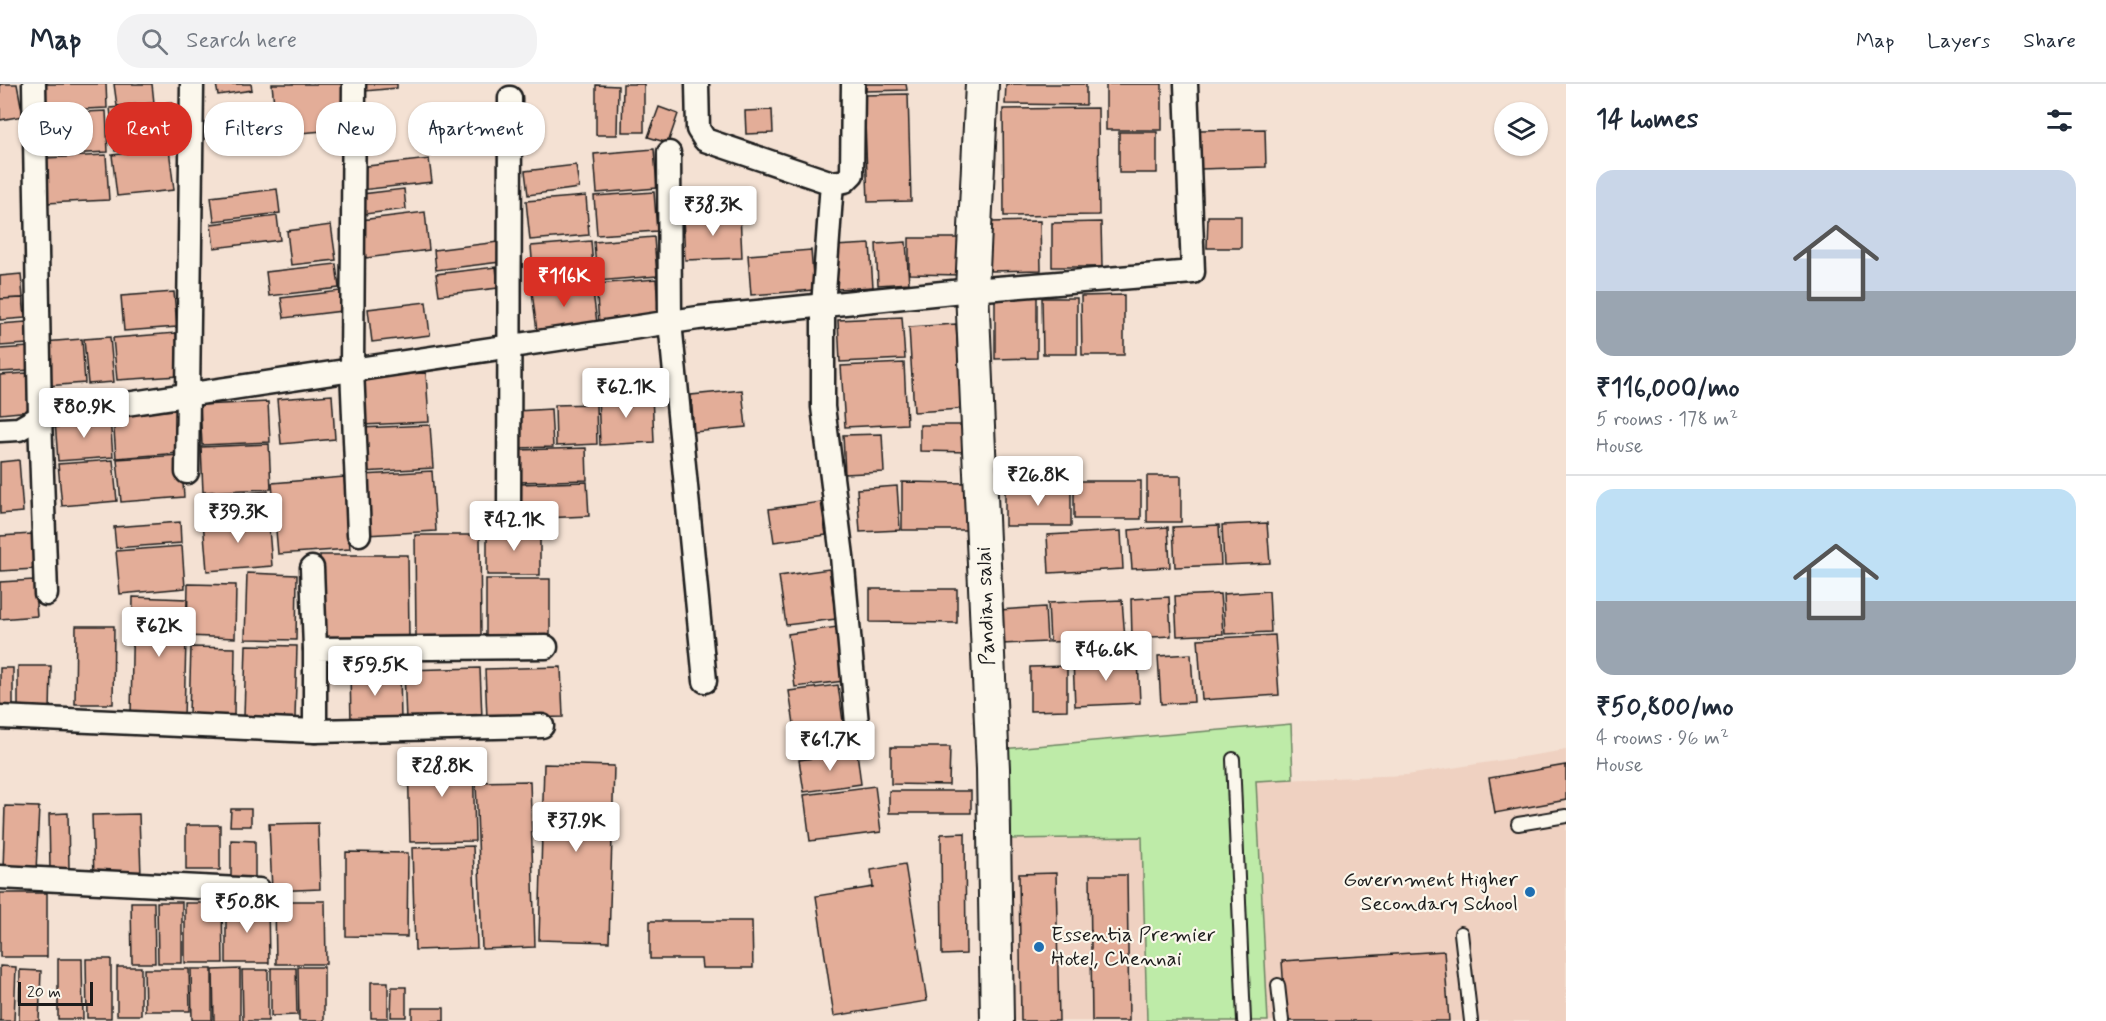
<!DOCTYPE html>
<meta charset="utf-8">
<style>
body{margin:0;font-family:Mynerve,sans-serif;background:#f2f2f3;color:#1f2937;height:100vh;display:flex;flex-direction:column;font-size:22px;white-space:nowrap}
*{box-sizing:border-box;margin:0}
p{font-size:20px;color:#747a83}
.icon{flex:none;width:33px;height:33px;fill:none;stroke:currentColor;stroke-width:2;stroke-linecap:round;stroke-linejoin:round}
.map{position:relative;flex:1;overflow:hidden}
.side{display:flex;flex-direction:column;background:#fff;width:540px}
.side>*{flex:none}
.hud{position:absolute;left:18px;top:18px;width:570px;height:54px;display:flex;gap:12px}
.controls{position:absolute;left:1494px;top:18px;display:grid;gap:12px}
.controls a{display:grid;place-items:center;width:54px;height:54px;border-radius:50%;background:#fff;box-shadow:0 2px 4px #0004;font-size:30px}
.scale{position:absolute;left:18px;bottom:15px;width:75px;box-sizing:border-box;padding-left:6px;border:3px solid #1c1c1c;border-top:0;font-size:16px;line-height:21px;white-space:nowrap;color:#1c1c1c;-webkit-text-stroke:4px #fbf7ec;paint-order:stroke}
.price{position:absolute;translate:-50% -51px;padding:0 14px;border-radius:6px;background:#fff;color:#222;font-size:20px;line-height:39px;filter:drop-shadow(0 2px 3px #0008)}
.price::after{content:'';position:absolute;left:50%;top:36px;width:18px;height:14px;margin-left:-9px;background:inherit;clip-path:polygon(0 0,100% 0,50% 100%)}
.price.active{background:#d93025;color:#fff}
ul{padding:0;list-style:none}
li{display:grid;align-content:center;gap:12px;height:318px;padding:0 30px}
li+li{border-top:2px solid #e0e1e3}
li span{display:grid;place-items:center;height:186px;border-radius:18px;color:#555}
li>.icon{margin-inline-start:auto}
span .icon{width:108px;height:108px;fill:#fffc;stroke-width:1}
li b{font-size:26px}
h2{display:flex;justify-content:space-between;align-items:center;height:72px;padding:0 30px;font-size:26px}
.pill{padding:0 21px;border-radius:24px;background:#fff;box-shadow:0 2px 4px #0004;font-size:21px;line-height:54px}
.pill.active{background:#d93025;color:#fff}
header{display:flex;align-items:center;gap:36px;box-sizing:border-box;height:84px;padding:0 30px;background:#fff;border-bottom:2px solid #e0e1e3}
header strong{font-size:28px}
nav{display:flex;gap:33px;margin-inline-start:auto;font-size:21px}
.search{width:420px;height:54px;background:#f2f2f3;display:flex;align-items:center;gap:15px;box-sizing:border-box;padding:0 21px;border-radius:24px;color:#747a83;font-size:22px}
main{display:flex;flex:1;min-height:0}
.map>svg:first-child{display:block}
.built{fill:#efd1c1}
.green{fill:#beeba8;stroke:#6d8462;stroke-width:1.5}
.building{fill:#e3ad98;stroke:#1c1c1c;stroke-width:1.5}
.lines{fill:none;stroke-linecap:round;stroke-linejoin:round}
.lane-casing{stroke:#1c1c1c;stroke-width:16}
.street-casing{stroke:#1c1c1c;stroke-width:27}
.secondary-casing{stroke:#1c1c1c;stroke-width:36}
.lane{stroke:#fbf7ec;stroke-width:12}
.street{stroke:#fbf7ec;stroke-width:22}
.secondary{stroke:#fbf7ec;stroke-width:32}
.poi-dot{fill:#1f6fb2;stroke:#fbf7ec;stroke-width:2}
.labels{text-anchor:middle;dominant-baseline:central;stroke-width:4.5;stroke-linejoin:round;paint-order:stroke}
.street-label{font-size:21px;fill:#1c1c1c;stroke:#fbf7ec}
.poi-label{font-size:21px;fill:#1c1c1c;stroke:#fbf7ec;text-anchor:end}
</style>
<header>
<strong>Map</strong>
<div class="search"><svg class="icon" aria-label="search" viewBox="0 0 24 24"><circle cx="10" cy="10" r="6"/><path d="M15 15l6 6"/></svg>Search here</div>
<nav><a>Map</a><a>Layers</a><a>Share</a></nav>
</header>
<main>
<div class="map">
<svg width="1566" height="937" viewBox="0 0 1566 937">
<rect width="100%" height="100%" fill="#f4e1d3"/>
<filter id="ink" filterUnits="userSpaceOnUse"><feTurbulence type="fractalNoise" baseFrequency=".0167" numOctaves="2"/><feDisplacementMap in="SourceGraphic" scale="12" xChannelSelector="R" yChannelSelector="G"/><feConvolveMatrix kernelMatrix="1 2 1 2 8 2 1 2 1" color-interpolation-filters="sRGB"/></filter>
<g filter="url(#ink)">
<g class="built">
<polygon points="1566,666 1566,937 1268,937 1256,697 1407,691"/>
<polygon points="1142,752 1147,937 1006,937 1003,755"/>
</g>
<polygon class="green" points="1291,640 1293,695 1256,697 1268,937 1147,937 1142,753 1003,755 1001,665"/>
<g class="building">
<polygon points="0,0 17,0 23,32 0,36"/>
<polygon points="40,0 106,0 107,24 41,27"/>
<polygon points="114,0 152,0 154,19 117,22"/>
<polygon points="216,0 251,0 252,6 218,11"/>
<polygon points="272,0 342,0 346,45 277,51"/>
<polygon points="365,0 397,0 397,4 365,7"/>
<polygon points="623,0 644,0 644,48 622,48"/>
<polygon points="866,0 906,0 907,6 866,7"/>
<polygon points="1006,0 1086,0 1086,21 1005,20"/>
<rect x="1106" y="0" width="56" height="46"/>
<polygon points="596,1 618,2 617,51 596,51"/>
<polygon points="908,10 911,117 868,118 864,11"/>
<polygon points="172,18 176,61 115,67 110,24"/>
<polygon points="659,23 678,30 668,59 648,53"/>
<polygon points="1098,24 1099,131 1004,132 1003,25"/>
<polygon points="772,26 773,49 746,50 745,27"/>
<polygon points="106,27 108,68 44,71 42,30"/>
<polygon points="1265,45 1266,83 1200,85 1199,46"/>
<rect x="1119" y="48" width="38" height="41"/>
<polygon points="169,65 174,106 117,112 112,71"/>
<polygon points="654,65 657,104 597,109 594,70"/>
<polygon points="106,71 109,116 46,119 44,74"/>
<polygon points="429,75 432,98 361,106 359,83"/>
<polygon points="576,81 579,104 528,111 525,87"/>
<polygon points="277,105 280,129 214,137 211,113"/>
<polygon points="404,105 406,125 365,130 362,110"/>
<polygon points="654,108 657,147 597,151 594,112"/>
<polygon points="586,112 589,151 530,156 526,117"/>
<polygon points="425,128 429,166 366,174 361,136"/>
<polygon points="740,129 742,174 685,176 683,132"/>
<polygon points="277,132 280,156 214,164 211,140"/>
<polygon points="1208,132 1241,132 1241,164 1207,164"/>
<polygon points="1040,137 1041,186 990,187 990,138"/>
<polygon points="1101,138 1102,183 1052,183 1052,139"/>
<polygon points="331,141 336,176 291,181 287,147"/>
<polygon points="654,153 657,192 597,197 594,158"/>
<polygon points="909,154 963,154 962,191 909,190"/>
<polygon points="591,157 594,197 534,201 531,162"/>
<polygon points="498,158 500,178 436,186 434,166"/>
<polygon points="906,158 909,199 878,201 876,160"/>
<polygon points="870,160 873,203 837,205 834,162"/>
<polygon points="811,166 814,206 751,211 748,171"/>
<polygon points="336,180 339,204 269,212 266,188"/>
<polygon points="496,183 498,204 439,211 436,190"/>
<polygon points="21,190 23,214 0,215 0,192"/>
<polygon points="656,195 659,234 599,239 596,200"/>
<polygon points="592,200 597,239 537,247 532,208"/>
<polygon points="340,207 342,227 284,234 281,214"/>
<polygon points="174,208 177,243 124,247 121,212"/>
<polygon points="1124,211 1124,271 1082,271 1081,212"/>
<polygon points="1037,213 1037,274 995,275 995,214"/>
<polygon points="23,214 25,234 0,236 0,215"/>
<polygon points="1042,214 1077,214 1077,270 1043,270"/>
<polygon points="426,218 430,251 372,258 368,225"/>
<polygon points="902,233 905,275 840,278 838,236"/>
<polygon points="26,238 27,260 0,262 0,240"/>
<polygon points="956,240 961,325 914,328 909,243"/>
<polygon points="176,249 179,292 117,296 113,254"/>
<polygon points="110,253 114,298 88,300 84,255"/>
<polygon points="82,255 85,299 47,302 43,258"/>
<polygon points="29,263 30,286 0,288 0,265"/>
<polygon points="904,279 907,340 845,343 841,282"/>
<polygon points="27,289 30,327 0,330 0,291"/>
<polygon points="426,289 429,338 362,341 360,292"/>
<polygon points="742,306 746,343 694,348 691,311"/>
<polygon points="652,309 654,358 600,361 598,311"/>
<polygon points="332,311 335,355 281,360 277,315"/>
<polygon points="268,318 270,358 202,361 200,321"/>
<polygon points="596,320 597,360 556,362 555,321"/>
<polygon points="551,325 553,363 518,364 516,327"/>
<polygon points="176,326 180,369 116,374 113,331"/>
<polygon points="110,333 113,373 58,377 55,337"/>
<polygon points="430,341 433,384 362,388 360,344"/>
<polygon points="920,341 969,341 969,368 920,367"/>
<polygon points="882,350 884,388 845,390 843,351"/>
<polygon points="269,360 271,405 203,408 201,363"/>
<polygon points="586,364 587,396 519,398 518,366"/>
<polygon points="181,371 184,413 121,418 117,375"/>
<polygon points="19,376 23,428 0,430 0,378"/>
<polygon points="113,376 117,417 62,422 58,380"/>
<polygon points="432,387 436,447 366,451 363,391"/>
<rect x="1147" y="392" width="34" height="46"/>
<polygon points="344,393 350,465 278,470 272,399"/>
<rect x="1074" y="397" width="67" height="38"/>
<polygon points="587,398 589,432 520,435 519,400"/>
<polygon points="902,398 970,399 970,446 902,446"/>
<polygon points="897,402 900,446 860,448 857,405"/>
<rect x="1005" y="404" width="66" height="38"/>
<polygon points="268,407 270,430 216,434 214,412"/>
<polygon points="821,418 826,451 774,458 769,425"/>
<polygon points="268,432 272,482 207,487 203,437"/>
<polygon points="180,438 181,459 116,464 114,443"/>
<polygon points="1267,439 1270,479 1224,481 1222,441"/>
<polygon points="1219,441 1221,481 1175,483 1173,443"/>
<polygon points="1168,443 1170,483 1132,485 1129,446"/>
<rect x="487" y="445" width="53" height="46"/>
<polygon points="1121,447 1123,485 1049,489 1047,451"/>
<polygon points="32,450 35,485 0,487 0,452"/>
<polygon points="415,451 480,451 481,551 416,552"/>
<polygon points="182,462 185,504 120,510 116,467"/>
<polygon points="320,471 408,471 409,554 321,555"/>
<polygon points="829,485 836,535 786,541 779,492"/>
<polygon points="247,489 297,491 296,556 245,555"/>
<rect x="486" y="495" width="64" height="57"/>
<polygon points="34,496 37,532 0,535 0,498"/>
<polygon points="188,500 236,501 235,554 187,552"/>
<polygon points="870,505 957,505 957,539 870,538"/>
<polygon points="1269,507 1271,548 1225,550 1223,510"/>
<polygon points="1220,510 1223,550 1177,552 1175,512"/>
<polygon points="133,513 187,515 184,634 131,633"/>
<polygon points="1169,513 1171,552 1132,554 1131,515"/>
<polygon points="1122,516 1125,555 1050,558 1048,519"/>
<polygon points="1045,523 1047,558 1001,560 999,526"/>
<polygon points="76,542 114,542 113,620 75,620"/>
<polygon points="837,543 844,597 795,603 788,550"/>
<polygon points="1275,551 1279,611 1202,616 1198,555"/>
<polygon points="246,561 297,562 295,634 244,633"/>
<polygon points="191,563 235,564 234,631 189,630"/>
<polygon points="1191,570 1194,618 1161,620 1158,572"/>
<polygon points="1138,574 1140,619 1075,622 1073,577"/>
<polygon points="18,582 51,582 50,629 18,629"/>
<polygon points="1067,582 1067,626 1030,627 1030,583"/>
<polygon points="561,583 563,633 487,635 485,585"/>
<rect x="0" y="584" width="13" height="44"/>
<polygon points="480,584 482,635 406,637 404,586"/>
<polygon points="400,586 401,638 351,640 350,587"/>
<polygon points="838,601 847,667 799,673 789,607"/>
<polygon points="891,663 950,663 949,701 891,700"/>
<polygon points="857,668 861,700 804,708 799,676"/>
<polygon points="473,669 475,757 410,758 408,671"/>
<polygon points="544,680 614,682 609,858 539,856"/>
<polygon points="1566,681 1566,716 1495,729 1489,694"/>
<polygon points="530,697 535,863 482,865 476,698"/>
<polygon points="875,702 881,748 810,757 804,711"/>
<rect x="889" y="707" width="82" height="22"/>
<polygon points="5,722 39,723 36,787 3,786"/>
<polygon points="231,725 251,725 251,742 230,742"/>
<polygon points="68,729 69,785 50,785 49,730"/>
<polygon points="139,730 141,792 94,793 92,731"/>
<polygon points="318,739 320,805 272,807 269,740"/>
<rect x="186" y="741" width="34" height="45"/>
<polygon points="965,749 966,870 942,871 941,750"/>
<polygon points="231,756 255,757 255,793 231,793"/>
<polygon points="473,762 477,864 415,866 412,764"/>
<polygon points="346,768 408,769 407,853 346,852"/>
<polygon points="905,780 927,917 834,932 816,812 873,803 871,786"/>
<polygon points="1056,789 1059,937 1021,937 1019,790"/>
<polygon points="1090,791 1127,791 1129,937 1092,937"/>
<rect x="0" y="809" width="47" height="64"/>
<polygon points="275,817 325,817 326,880 276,880"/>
<polygon points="131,818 154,818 155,879 132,879"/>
<polygon points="157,818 182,818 182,879 158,879"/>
<polygon points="185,819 222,819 223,879 185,879"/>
<polygon points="226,820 268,820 269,879 226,879"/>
<polygon points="650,837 752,837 753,884 702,884 701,875 650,875"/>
<polygon points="1444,867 1449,937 1286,937 1282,877"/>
<polygon points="58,875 82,875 83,935 58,935"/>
<polygon points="86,875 111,875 111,934 87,934"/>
<polygon points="0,882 16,883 14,937 0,937"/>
<rect x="117" y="883" width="24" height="48"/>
<polygon points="298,883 324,883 324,937 299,937"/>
<polygon points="271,884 296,884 297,931 271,932"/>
<polygon points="144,885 189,885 190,927 145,927"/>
<polygon points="191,885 212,885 212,936 192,936"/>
<polygon points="240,885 240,937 214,937 213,886"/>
<polygon points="20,886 41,887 39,937 19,937"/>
<polygon points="242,886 268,886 268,937 243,937"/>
<rect x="371" y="898" width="17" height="36"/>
<polygon points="392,903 406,903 406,933 391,933"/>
<rect x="412" y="924" width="32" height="13"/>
</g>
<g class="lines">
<g class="lane-casing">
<g id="lane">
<polyline points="1233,675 1244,937"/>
<polyline points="1518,740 1566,732"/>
<polyline points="1461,849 1471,937"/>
<polyline points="1278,901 1282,937"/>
</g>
</g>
<g class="street-casing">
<g id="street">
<polyline points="34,0 40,333 46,510"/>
<polyline points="354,0 352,285 359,450"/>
<polyline points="697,0 698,45 705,56 832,99 845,97 852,90 853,0"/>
<polyline points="669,69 670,238 705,597"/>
<polyline points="832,99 823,222 823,323 842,472 858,651"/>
<polyline points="0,346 19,345 40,333 698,234 972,206 1193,188 1186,0"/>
<polyline points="187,388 192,0"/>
<polyline points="509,439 510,14"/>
<polyline points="312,484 315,565"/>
<polyline points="0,633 315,647 315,565 546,563"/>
<polyline points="315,647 542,642"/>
<polyline points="0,793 259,806"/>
</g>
</g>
<g class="secondary-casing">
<polyline id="secondary" points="982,0 972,206 993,685 997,937"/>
</g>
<use href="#lane" class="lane"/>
<use href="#street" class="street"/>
<use href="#secondary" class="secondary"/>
</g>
</g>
<g class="poi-dot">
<circle cx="1530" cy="808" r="6"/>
<circle cx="1039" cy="863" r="6"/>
</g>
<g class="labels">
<g class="street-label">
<text transform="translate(986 522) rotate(-92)">Pandian salai</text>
</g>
<g class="poi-label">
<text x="1518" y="796">Government Higher<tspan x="1518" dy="24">Secondary School</tspan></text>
<text x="1051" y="851" text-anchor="start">Essentia Premier<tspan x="1051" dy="24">Hotel, Chennai</tspan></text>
</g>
</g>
</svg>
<div class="controls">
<a><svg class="icon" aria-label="layers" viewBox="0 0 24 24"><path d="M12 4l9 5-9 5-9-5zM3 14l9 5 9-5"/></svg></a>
</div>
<div class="scale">20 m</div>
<b class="price" style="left:713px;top:153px">₹38.3K</b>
<b class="price active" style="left:564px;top:224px">₹116K</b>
<b class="price" style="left:626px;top:335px">₹62.1K</b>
<b class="price" style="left:84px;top:355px">₹80.9K</b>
<b class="price" style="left:1038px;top:423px">₹26.8K</b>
<b class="price" style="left:238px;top:460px">₹39.3K</b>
<b class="price" style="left:514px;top:468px">₹42.1K</b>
<b class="price" style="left:159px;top:574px">₹62K</b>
<b class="price" style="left:1106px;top:598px">₹46.6K</b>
<b class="price" style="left:375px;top:613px">₹59.5K</b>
<b class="price" style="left:830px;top:688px">₹61.7K</b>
<b class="price" style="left:442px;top:714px">₹28.8K</b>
<b class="price" style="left:576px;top:769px">₹37.9K</b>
<b class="price" style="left:247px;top:850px">₹50.8K</b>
<div class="hud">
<a class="pill">Buy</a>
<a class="pill active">Rent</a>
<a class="pill">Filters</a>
<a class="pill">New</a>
<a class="pill">Apartment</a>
</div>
</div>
<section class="side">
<h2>14 homes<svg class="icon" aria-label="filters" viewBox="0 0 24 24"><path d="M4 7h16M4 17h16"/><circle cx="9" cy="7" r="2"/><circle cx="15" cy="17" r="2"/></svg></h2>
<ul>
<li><span style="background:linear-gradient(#c9d6e8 65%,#9aa5b1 0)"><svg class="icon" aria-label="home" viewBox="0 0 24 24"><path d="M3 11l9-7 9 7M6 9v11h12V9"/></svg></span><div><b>₹116,000/mo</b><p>5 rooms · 178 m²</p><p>House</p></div></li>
<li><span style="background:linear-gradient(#bfe0f5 60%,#9aa5b1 0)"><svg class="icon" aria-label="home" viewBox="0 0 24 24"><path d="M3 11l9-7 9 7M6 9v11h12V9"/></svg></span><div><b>₹50,800/mo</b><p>4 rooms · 96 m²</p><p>House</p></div></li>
</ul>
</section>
</main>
